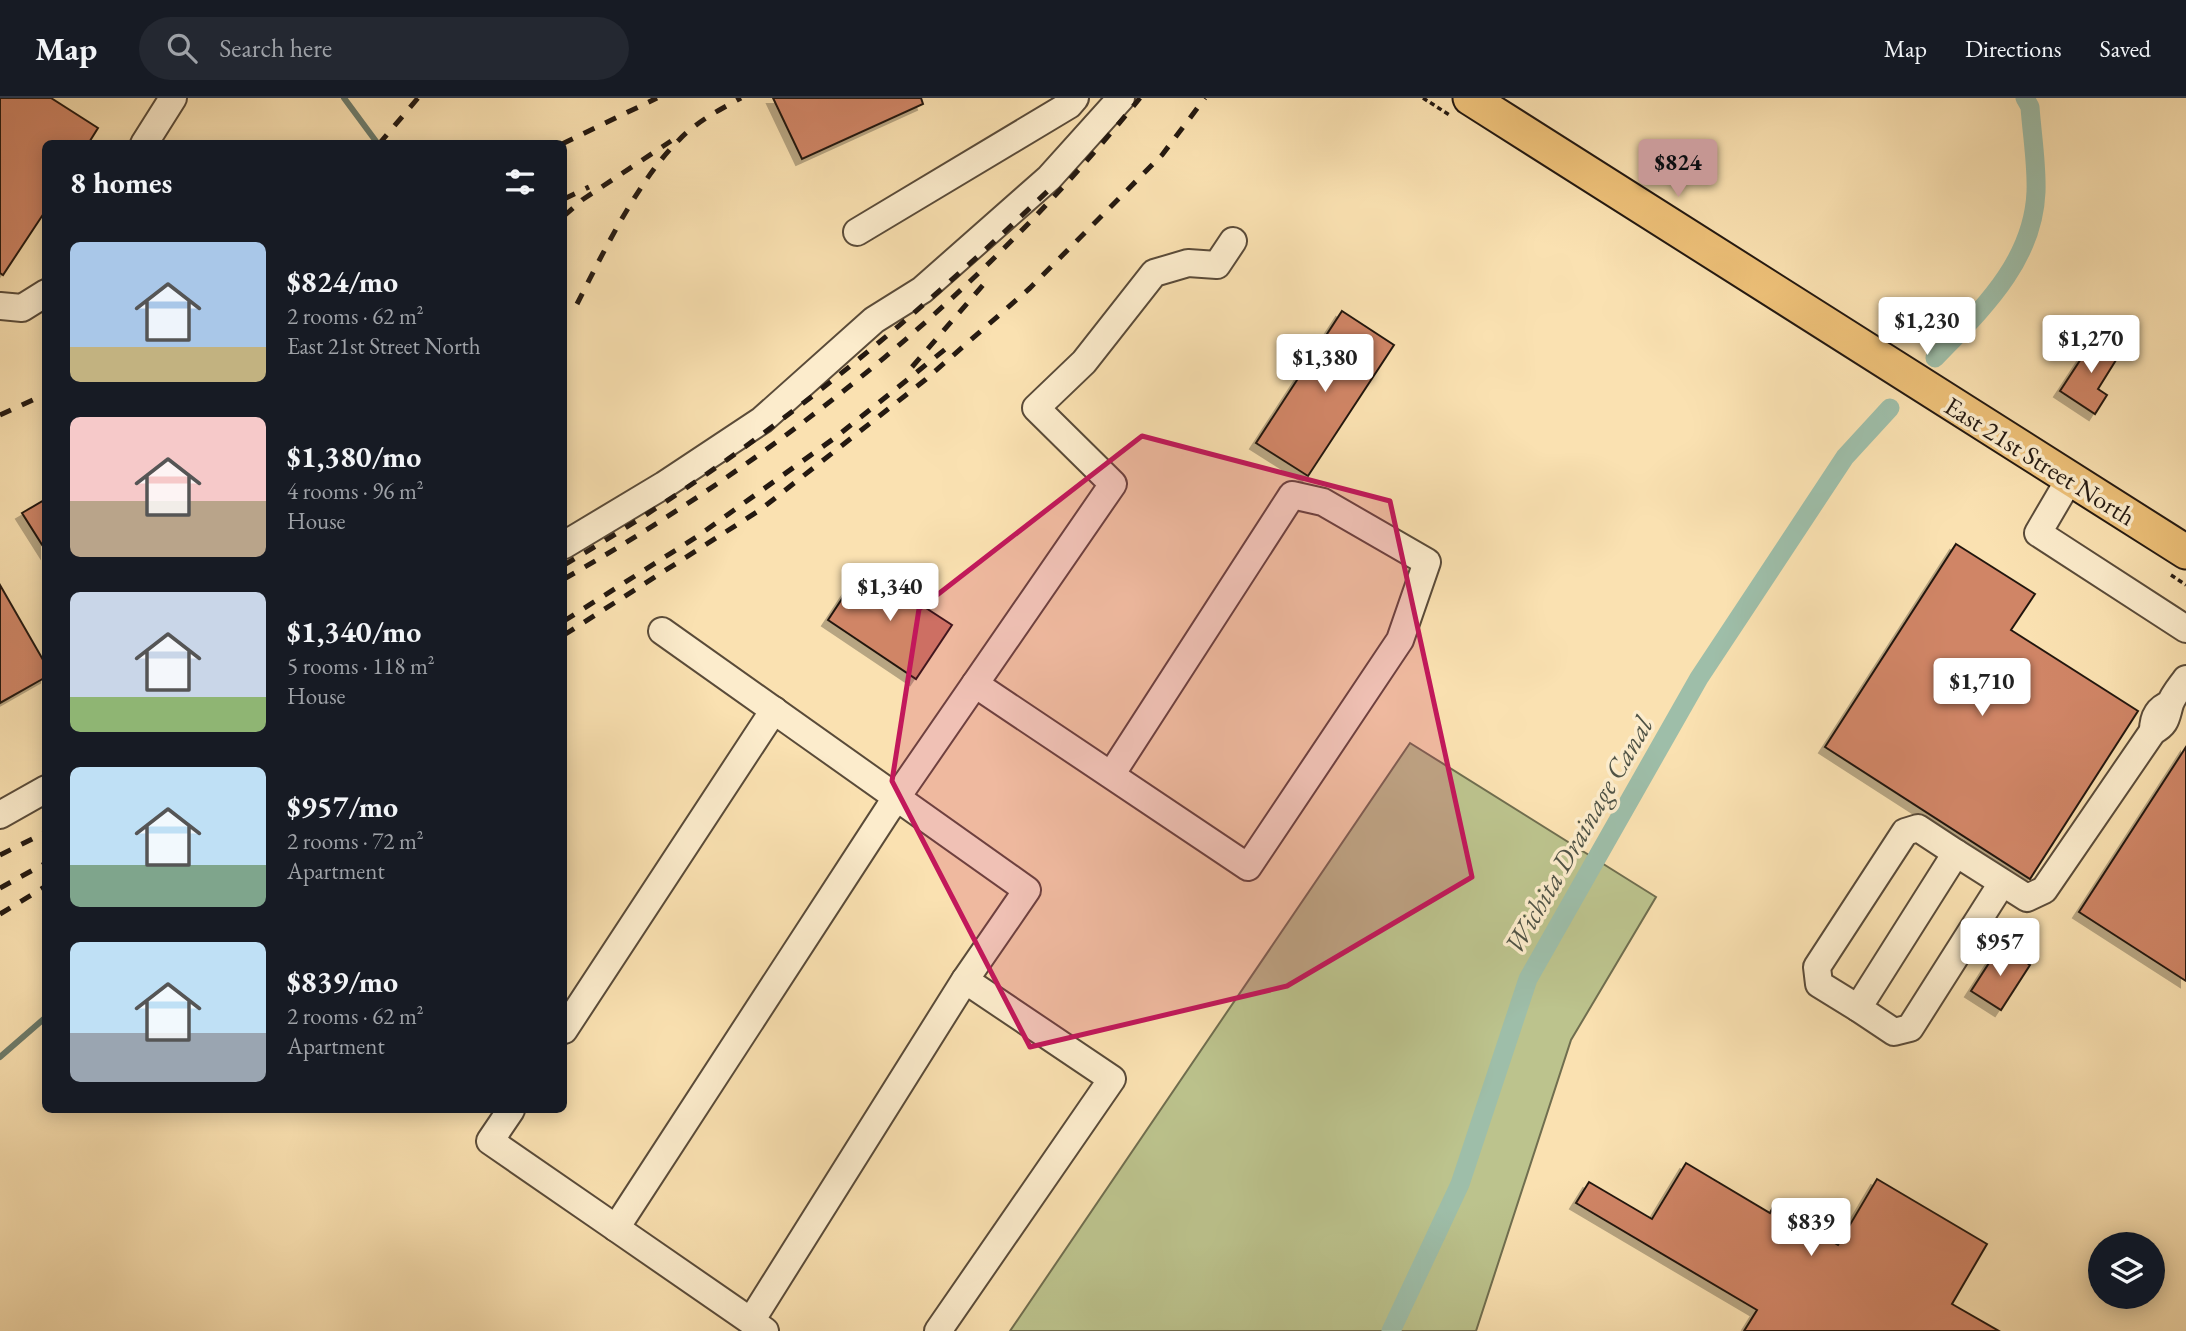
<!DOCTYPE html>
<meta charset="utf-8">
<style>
body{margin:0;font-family:"EB Garamond",serif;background:#242831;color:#f1f3f6;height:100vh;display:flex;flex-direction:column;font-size:26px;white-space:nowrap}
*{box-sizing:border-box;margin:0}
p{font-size:23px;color:#9ea1a6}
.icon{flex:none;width:38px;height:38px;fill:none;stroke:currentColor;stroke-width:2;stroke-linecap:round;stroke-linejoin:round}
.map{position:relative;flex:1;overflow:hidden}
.panel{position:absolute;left:42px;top:42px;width:525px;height:973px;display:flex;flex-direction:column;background:#171b24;border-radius:10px;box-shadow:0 4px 18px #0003}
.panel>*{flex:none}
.controls{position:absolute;left:2088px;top:1134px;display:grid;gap:14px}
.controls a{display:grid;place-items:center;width:77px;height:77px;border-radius:50%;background:#171b24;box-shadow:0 4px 18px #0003;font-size:35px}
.price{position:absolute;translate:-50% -60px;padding:0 16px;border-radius:7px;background:#fff;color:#222;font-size:23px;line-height:46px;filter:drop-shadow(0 2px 4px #0008)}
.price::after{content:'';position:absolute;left:50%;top:42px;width:21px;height:16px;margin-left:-10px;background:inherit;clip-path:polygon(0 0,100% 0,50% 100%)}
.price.selected{background:#c59692;color:#111}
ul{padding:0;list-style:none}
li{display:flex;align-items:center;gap:21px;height:175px;padding:0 28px}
li span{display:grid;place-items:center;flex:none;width:196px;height:140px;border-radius:10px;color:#555}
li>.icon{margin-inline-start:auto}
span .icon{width:84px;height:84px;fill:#fffc;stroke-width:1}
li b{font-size:30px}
h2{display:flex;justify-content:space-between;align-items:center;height:84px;padding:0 28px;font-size:30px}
header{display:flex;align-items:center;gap:42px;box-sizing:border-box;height:98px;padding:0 35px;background:#171b24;border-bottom:2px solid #363941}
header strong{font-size:33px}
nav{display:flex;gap:38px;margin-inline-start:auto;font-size:24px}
.search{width:490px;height:63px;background:#242831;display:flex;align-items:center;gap:18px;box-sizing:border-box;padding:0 24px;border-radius:38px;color:#9ea1a6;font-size:26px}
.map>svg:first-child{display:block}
.green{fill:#bcc38d;stroke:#706e4f;stroke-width:2}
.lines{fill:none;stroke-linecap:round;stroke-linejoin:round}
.stream{stroke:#6d7c6c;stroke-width:6}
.canal{stroke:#9ebea9;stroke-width:19}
.building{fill:#d08566;stroke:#241911;stroke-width:2;filter:url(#shadow)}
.minor-casing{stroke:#5a4b39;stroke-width:30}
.major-casing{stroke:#241911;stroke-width:37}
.path{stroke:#241911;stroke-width:3.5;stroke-dasharray:5 3.5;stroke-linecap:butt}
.minor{stroke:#fceccc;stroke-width:26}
.major{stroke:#edc078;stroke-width:33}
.rail{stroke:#241911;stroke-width:5;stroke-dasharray:12 12;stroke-linecap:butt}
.marked{fill:#c2185b;fill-opacity:0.2;stroke:#c2185b;stroke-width:5;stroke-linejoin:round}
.labels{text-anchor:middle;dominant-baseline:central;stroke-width:7;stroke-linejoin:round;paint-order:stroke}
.street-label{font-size:26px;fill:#241911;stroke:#fceccc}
.water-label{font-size:28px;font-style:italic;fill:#4f5346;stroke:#fceccc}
</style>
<header>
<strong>Map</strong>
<div class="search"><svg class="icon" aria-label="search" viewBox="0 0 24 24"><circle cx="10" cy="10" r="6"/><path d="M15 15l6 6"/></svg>Search here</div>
<nav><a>Map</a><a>Directions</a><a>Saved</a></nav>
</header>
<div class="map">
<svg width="2186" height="1233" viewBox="0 0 2186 1233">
<defs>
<filter id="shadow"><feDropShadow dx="-6" dy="6" stdDeviation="0" flood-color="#0004"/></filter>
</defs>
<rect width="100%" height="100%" fill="#fae1b1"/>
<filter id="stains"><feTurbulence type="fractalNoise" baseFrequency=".00286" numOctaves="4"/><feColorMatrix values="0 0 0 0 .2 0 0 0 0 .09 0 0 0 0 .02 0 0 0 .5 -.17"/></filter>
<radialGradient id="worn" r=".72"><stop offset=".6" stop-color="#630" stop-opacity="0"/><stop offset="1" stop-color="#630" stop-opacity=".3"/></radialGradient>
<polygon class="green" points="1410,645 1656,799 1571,942 1476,1233 1010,1233"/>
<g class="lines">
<g class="stream">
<polyline points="344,0 378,46"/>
<polyline points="0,959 46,919"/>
</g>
<g class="canal">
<path d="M1935,260C1980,213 2033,165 2036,94C2037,66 2032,37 2030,9L2025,0"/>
<polyline points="1391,1233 1460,1086 1528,881 1699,580 1845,359 1890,310"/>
</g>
</g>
<g class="building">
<polygon points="0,0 51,0 98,30 88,46 46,46 46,112 3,177 0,175"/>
<polygon points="773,0 921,0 923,6 802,61"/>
<polygon points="1342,213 1394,247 1308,378 1256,345"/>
<polygon points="2096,238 2121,254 2098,291 2107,297 2095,316 2060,293"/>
<polygon points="46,401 46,453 22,415"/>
<polygon points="1956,446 2035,496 2011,532 2138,613 2030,781 1825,649"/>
<polygon points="863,469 952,527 916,581 828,522"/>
<polygon points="0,487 46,567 46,579 0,605"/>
<polygon points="2186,649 2186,883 2079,814"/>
<polygon points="2000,848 2030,867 2001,912 1971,893"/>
<polygon points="1686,1065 1770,1115 1773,1109 1838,1147 1877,1081 1987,1146 1952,1206 1999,1233 1744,1233 1757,1212 1576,1105 1589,1084 1652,1121"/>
</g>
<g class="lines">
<g class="minor-casing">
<g id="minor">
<polyline points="144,46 173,0"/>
<polyline points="857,134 1069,7 1075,0"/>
<polyline points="0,208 22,210 46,195"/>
<polyline points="2069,382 2038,435 2186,531"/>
<polyline points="564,447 664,387 762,322 874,222 922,192 1049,80 1121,0"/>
<polyline points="662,533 1027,792 965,882 1112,981 938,1233"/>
<polyline points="975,586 1248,769 1400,542 1427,464 1323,404 1292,397 1111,677"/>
<path d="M2170,606C2157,611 2153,620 2153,633C2167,626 2166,619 2170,606C2173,597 2181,588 2186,581"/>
<polyline points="0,717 46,691"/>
<polyline points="2002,785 1910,930 1894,934 1858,910 1956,755 2027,800 2044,792 2153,633"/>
<polyline points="1858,910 1819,886 1817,869 1905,734 1918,730 1956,755"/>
<polyline points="564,932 774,612"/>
<polyline points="511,1012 490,1043 616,1130"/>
<polyline points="751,1223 965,882"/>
<polyline points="765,1233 616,1130 888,712 1113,386 1036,310 1084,264 1154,175 1188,165 1217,167 1233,143"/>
</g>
</g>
<g class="major-casing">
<polyline id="major" points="1470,0 2186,454"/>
</g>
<g class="path">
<polyline points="1423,0 1451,18"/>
<polyline points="2171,477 2186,487"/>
</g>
<use href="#minor" class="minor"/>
<use href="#major" class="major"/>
<g class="rail">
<polyline points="379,46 418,0"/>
<polyline points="562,46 657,0"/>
<polyline points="564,101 589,89"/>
<polyline points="564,118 582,102 671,43"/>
<path d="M577,206C603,155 638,82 679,42C696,24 719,12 741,0"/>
<polyline points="912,269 990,179"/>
<polyline points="0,317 46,296"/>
<path d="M564,467C743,363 906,230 1055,86"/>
<path d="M564,481C787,354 978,199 1140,0"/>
<polyline points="564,523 698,438 836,339 948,249"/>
<polyline points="564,537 760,412 925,282 1030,190 1162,57 1205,0"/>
<polyline points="0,757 46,734"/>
<polyline points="0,790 46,765"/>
<polyline points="0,816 46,788"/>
</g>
</g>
<path class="marked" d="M1142,338L1390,403L1472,779L1287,888L1030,949L892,683L919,511Z"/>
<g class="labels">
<g class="street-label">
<text transform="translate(2040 363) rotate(32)">East 21st Street North</text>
</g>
<g class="water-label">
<text transform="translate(1578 737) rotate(-60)">Wichita Drainage Canal</text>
</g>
</g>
<rect width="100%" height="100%" filter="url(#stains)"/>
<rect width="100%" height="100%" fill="url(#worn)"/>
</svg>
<div class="controls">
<a><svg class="icon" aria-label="layers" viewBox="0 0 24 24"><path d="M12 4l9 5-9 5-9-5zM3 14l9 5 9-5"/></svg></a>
</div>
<b class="price selected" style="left:1678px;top:101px">$824</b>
<b class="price" style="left:1927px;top:259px">$1,230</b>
<b class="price" style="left:2091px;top:277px">$1,270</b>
<b class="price" style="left:1325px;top:296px">$1,380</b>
<b class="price" style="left:890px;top:525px">$1,340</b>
<b class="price" style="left:1982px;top:620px">$1,710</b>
<b class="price" style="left:2000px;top:880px">$957</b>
<b class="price" style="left:1811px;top:1160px">$839</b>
<section class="panel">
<h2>8 homes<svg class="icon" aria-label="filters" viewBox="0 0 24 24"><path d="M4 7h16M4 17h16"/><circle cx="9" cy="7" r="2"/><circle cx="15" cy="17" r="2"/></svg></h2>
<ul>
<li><span style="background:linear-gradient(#a9c7e8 75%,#c2b280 0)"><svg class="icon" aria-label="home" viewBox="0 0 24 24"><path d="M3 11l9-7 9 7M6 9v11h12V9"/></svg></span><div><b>$824/mo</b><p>2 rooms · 62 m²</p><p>East 21st Street North</p></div></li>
<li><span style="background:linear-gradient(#f6c9c9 60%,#b9a48a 0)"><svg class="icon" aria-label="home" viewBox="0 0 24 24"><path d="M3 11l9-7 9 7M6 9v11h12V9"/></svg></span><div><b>$1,380/mo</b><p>4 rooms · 96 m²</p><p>House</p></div></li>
<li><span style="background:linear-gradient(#c9d6e8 75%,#8fb573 0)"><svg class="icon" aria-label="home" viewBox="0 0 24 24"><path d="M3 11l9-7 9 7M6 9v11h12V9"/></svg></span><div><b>$1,340/mo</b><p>5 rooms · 118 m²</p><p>House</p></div></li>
<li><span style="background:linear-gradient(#bfe0f5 70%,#7fa58c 0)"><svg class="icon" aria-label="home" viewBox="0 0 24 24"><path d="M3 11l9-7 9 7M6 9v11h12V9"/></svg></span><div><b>$957/mo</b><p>2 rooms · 72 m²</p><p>Apartment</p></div></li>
<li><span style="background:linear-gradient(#bfe0f5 65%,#9aa5b1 0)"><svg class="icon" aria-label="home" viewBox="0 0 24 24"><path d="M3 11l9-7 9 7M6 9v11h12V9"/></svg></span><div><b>$839/mo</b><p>2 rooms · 62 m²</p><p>Apartment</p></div></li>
</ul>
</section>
</div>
